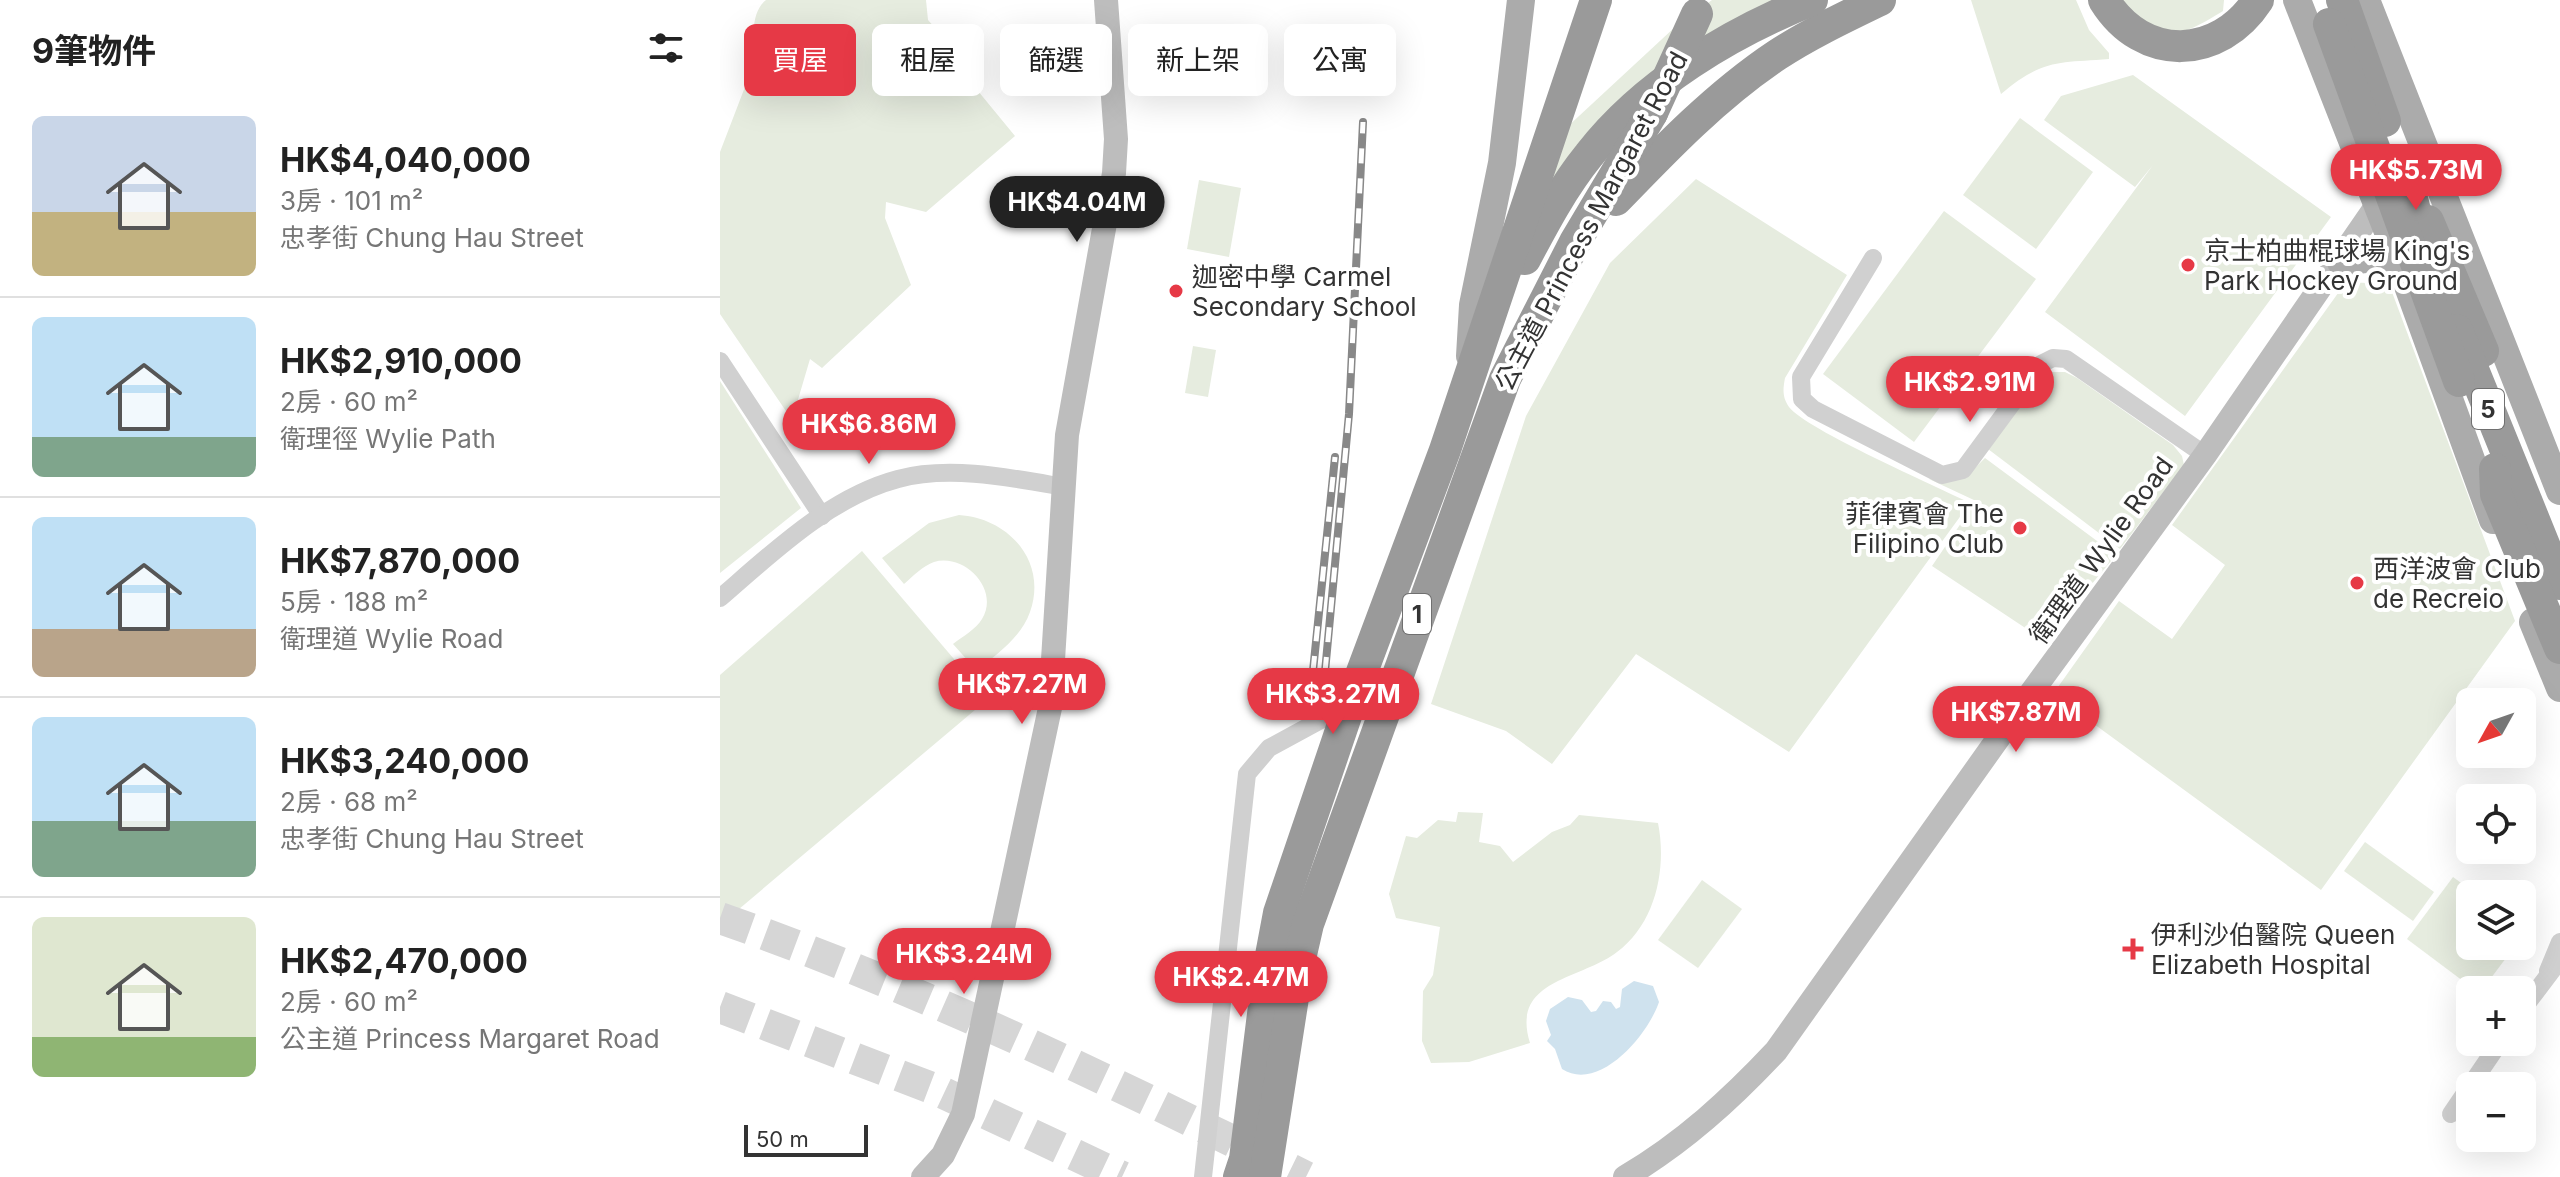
<!DOCTYPE html>
<html lang="zh-TW">
<meta charset="utf-8">
<style>
body{margin:0;font-family:Inter,"Noto Sans TC",sans-serif;background:#f2f2f2;color:#222;height:100vh;display:flex;flex-direction:column;font-size:30px;white-space:nowrap}
*{box-sizing:border-box;margin:0}
p{font-size:26px;color:#767676}
.icon{flex:none;width:44px;height:44px;fill:none;stroke:currentColor;stroke-width:2;stroke-linecap:round;stroke-linejoin:round}
.map{position:relative;flex:1;overflow:hidden}
.details{display:flex;flex-direction:column;background:#fff;width:720px}
.details>*{flex:none}
.hud{position:absolute;left:24px;top:24px;width:760px;height:72px;display:flex;gap:16px}
.needle{width:52px;rotate:230deg}
.buttons{position:absolute;left:1736px;top:688px;display:grid;gap:16px}
.buttons a{display:grid;place-items:center;width:80px;height:80px;border-radius:12px;background:#fff;box-shadow:0 8px 32px #0002;font-size:40px}
.scale{position:absolute;left:24px;bottom:20px;width:124px;box-sizing:border-box;padding-left:8px;border:4px solid #333;border-top:0;font-size:22px;line-height:28px;white-space:nowrap;color:#333;-webkit-text-stroke:6px #fff;paint-order:stroke}
.price{position:absolute;translate:-50% -68px;padding:0 18px;border-radius:28px;background:#e63946;color:#fff;font-size:26px;line-height:52px;filter:drop-shadow(0 2px 4px #0008)}
.price::after{content:'';position:absolute;left:50%;top:48px;width:24px;height:18px;margin-left:-12px;background:inherit;clip-path:polygon(0 0,100% 0,50% 100%)}
.price.on{background:#222;color:#fff}
ul{padding:0;list-style:none}
li{display:flex;align-items:center;gap:24px;height:200px;padding:0 32px}
li+li{border-top:2px solid #e0e0e0}
li span{display:grid;place-items:center;flex:none;width:224px;height:160px;border-radius:12px;color:#555}
li>.icon{margin-inline-start:auto}
span .icon{width:96px;height:96px;fill:#fffc;stroke-width:1}
li b{font-size:34px}
h2{display:flex;justify-content:space-between;align-items:center;height:96px;padding:0 32px;font-size:34px}
.tag{padding:0 28px;border-radius:12px;background:#fff;box-shadow:0 8px 32px #0002;font-size:28px;line-height:72px}
.tag.on{background:#e63946;color:#fff}
main{display:flex;flex:1;min-height:0}
.map>svg:first-child{display:block}
.green{fill:#e6ecdf}
.water{fill:#cfe2ee}
.lines{fill:none;stroke-linecap:round;stroke-linejoin:round}
.highway-tunnel{stroke:#d6d6d6;stroke-width:32;stroke-dasharray:32 16;stroke-linecap:butt}
.street{stroke:#d0d0d0;stroke-width:18}
.secondary{stroke:#bdbdbd;stroke-width:24}
.primary{stroke:#ababab;stroke-width:28}
.highway{stroke:#9a9a9a;stroke-width:32}
.rail-casing{stroke:#888;stroke-width:8}
.rail{stroke:#fff;stroke-width:5;stroke-dasharray:15;stroke-linecap:butt}
.highway-bridge{stroke:#9a9a9a;stroke-width:32}
.poi-dot{fill:#e63946;stroke:#fff;stroke-width:3}
.labels{text-anchor:middle;dominant-baseline:central;stroke-width:8;stroke-linejoin:round;paint-order:stroke}
.shield{fill:#fff;stroke:#707070;stroke-width:2}
.shield-label{font-size:24px;font-weight:bold;fill:#333}
.street-label{font-size:26px;fill:#333;stroke:#fff}
.poi-label{font-size:26px;fill:#333;stroke:#fff;text-anchor:start}
</style>
<main>
<section class="details">
<h2>9筆物件<svg class="icon" aria-label="filters" viewBox="0 0 24 24"><path d="M4 7h16M4 17h16"/><circle cx="9" cy="7" r="2"/><circle cx="15" cy="17" r="2"/></svg></h2>
<ul>
<li><span style="background:linear-gradient(#c9d6e8 60%,#c2b280 0)"><svg class="icon" aria-label="home" viewBox="0 0 24 24"><path d="M3 11l9-7 9 7M6 9v11h12V9"/></svg></span><div><b>HK$4,040,000</b><p>3房 · 101 m²</p><p>忠孝街 Chung Hau Street</p></div></li>
<li><span style="background:linear-gradient(#bfe0f5 75%,#7fa58c 0)"><svg class="icon" aria-label="home" viewBox="0 0 24 24"><path d="M3 11l9-7 9 7M6 9v11h12V9"/></svg></span><div><b>HK$2,910,000</b><p>2房 · 60 m²</p><p>衛理徑 Wylie Path</p></div></li>
<li><span style="background:linear-gradient(#bfe0f5 70%,#b9a48a 0)"><svg class="icon" aria-label="home" viewBox="0 0 24 24"><path d="M3 11l9-7 9 7M6 9v11h12V9"/></svg></span><div><b>HK$7,870,000</b><p>5房 · 188 m²</p><p>衛理道 Wylie Road</p></div></li>
<li><span style="background:linear-gradient(#bfe0f5 65%,#7fa58c 0)"><svg class="icon" aria-label="home" viewBox="0 0 24 24"><path d="M3 11l9-7 9 7M6 9v11h12V9"/></svg></span><div><b>HK$3,240,000</b><p>2房 · 68 m²</p><p>忠孝街 Chung Hau Street</p></div></li>
<li><span style="background:linear-gradient(#dfe7d0 75%,#8fb573 0)"><svg class="icon" aria-label="home" viewBox="0 0 24 24"><path d="M3 11l9-7 9 7M6 9v11h12V9"/></svg></span><div><b>HK$2,470,000</b><p>2房 · 60 m²</p><p>公主道 Princess Margaret Road</p></div></li>
</ul>
</section>
<div class="map">
<svg width="1840" height="1177" viewBox="0 0 1840 1177">
<rect width="100%" height="100%" fill="#fff"/>
<g class="green">
<path d="M46,0H206L208,20L256,73L249,80L295,136L206,212L166,202L165,218L191,285L102,368L90,359L72,420L0,314V152L38,53C31,38 32,11 46,0Z"/>
<polygon points="992,0 1065,0 824,191 845,129 955,27"/>
<path d="M1251,0H1356L1369,30L1389,53V59C1338,63 1322,59 1281,94Z"/>
<path d="M1392,0H1504L1503,11C1448,45 1440,40 1392,0Z"/>
<polygon points="1413,75 1611,217 1465,416 1325,312 1433,165 1415,187 1324,120 1341,96"/>
<polygon points="1300,118 1373,172 1316,249 1243,195"/>
<path d="M976,179L1127,275L1065,378C1063,389 1062,397 1069,407C1087,430 1216,486 1250,503L1069,752L916,654L832,764L786,731L711,704L806,416L890,263Z"/>
<polygon points="479,180 521,188 509,257 467,249"/>
<polygon points="1224,211 1316,279 1194,442 1103,374"/>
<polygon points="1626,282 1669,284 1795,621 1601,890 1333,694 1399,601 1452,639 1505,565 1452,525"/>
<polygon points="473,346 496,350 488,397 465,393"/>
<polygon points="1330,372 1345,372 1357,378 1453,445 1462,456 1464,465 1400,549 1268,449 1320,377"/>
<polygon points="0,381 81,508 0,573"/>
<path d="M1265,458L1396,555L1335,628L1319,637L1212,566L1256,501L1209,479C1235,483 1247,477 1265,458Z"/>
<path d="M239,515C288,518 328,561 310,612C301,638 276,654 257,671L233,644C242,637 256,629 262,619C280,590 245,553 214,562C203,566 193,576 184,584L162,558L209,523Z"/>
<polygon points="142,551 268,699 0,925 0,675"/>
<path d="M738,812L763,813L759,842L780,846L793,862L832,832L850,825L859,815L938,823C947,868 936,923 897,952C861,980 790,979 810,1043L749,1062L711,1063L702,1041L703,991L713,975L720,927L676,918L669,894L686,836L697,838L718,820L736,822Z"/>
<polygon points="1645,842 1714,892 1693,921 1624,871"/>
<polygon points="1733,877 1756,894 1750,894 1750,946 1795,946 1762,990 1755,990 1687,939"/>
<polygon points="982,880 1022,909 978,968 938,940"/>
</g>
<path class="water" d="M914,981L933,986L939,1002C928,1035 879,1093 842,1069L835,1049L827,1041L831,1035L826,1021L830,1009L848,997L862,1000L871,1012L876,1011L883,1001L891,1002L896,1009L900,1007L902,989Z"/>
<g class="lines">
<g class="highway-tunnel">
<path d="M0,918C205,990 392,1082 586,1177"/>
<polyline points="0,1007 217,1090 402,1177"/>
</g>
<g class="street">
<polyline points="1153,258 1081,377 1082,399 1093,409 1222,475 1243,470 1321,364 1333,358 1346,359 1485,455"/>
<polyline points="0,361 102,516"/>
<path d="M0,598C52,553 110,497 178,479C230,465 292,478 344,487"/>
<polyline points="1828,971 1840,942"/>
<polyline points="1802,1010 1840,960"/>
<polyline points="1750,1086 1780,1042"/>
<polyline points="1731,1114 1750,1086"/>
<polyline points="483,1177 527,774 549,748 630,704"/>
</g>
<g class="secondary">
<polyline points="203,1177 223,1155 243,1114 330,708 347,435 394,173 396,139 386,0"/>
<path d="M905,1177C963,1143 1011,1099 1056,1051L1292,719L1485,455L1657,205L1669,199"/>
</g>
<g class="primary">
<polyline points="1577,0 1672,242 1773,520"/>
<polyline points="1646,0 1840,491"/>
<polyline points="1621,262 1653,258 1684,276"/>
<polyline points="750,356 753,305 782,163 801,0"/>
<polyline points="1813,622 1840,688"/>
</g>
<g class="highway">
<path d="M1384,0C1423,63 1499,60 1538,0"/>
<polyline points="1622,0 1665,121"/>
<polyline points="1691,195 1705,250"/>
<path d="M896,200C946,148 997,95 1057,55C1089,34 1125,17 1160,0"/>
<polyline points="1708,221 1763,351"/>
<path d="M805,259C824,223 843,187 869,155C924,84 1010,33 1092,0"/>
<polyline points="1737,330 1840,584"/>
<polyline points="1775,469 1776,494 1840,648"/>
<polyline points="519,1177 525,1159 549,966 559,913 630,704 725,450 876,0"/>
<polyline points="545,1177 577,972 588,924 785,379 855,242 932,113"/>
</g>
<g class="rail-casing">
<g id="rail">
<polyline points="593,671 615,457"/>
<polyline points="605,672 629,414 643,122"/>
</g>
</g>
<use href="#rail" class="rail"/>
<g class="highway-bridge">
<polyline points="1609,24 1739,381"/>
<polyline points="932,113 977,14"/>
</g>
</g>
<g class="poi-dot">
<circle cx="1468" cy="265" r="8"/>
<circle cx="456" cy="291" r="8"/>
<circle cx="1300" cy="528" r="8"/>
<circle cx="1637" cy="583" r="8"/>
<path d="M1409 937h8v8h8v8h-8v8h-8v-8h-8v-8h8z"/>
</g>
<g class="labels">
<g class="shield">
<rect x="1752" y="389" width="32" height="40" rx="6"/>
<rect x="683" y="594" width="28" height="40" rx="6"/>
</g>
<g class="shield-label">
<text x="1768" y="409">5</text>
<text x="697" y="614">1</text>
</g>
<g class="street-label">
<text transform="translate(871 221) rotate(-62)">公主道 Princess Margaret Road</text>
<text transform="translate(1381 550) rotate(-54)">衛理道 Wylie Road</text>
</g>
<g class="poi-label">
<text x="1484" y="250">京士柏曲棍球場 King's<tspan x="1484" dy="30">Park Hockey Ground</tspan></text>
<text x="472" y="276">迦密中學 Carmel<tspan x="472" dy="30">Secondary School</tspan></text>
<text x="1284" y="513" text-anchor="end">菲律賓會 The<tspan x="1284" dy="30">Filipino Club</tspan></text>
<text x="1653" y="568">西洋波會 Club<tspan x="1653" dy="30">de Recreio</tspan></text>
<text x="1431" y="934">伊利沙伯醫院 Queen<tspan x="1431" dy="30">Elizabeth Hospital</tspan></text>
</g>
</g>
</svg>
<div class="buttons">
<a><svg class="needle" viewBox="-14 -14 28 28"><path d="M0-13l5 13h-10z" fill="#e53935"/><path d="M0 13l5-13h-10z" fill="#767676"/></svg></a>
<a><svg class="icon" aria-label="locate" viewBox="0 0 24 24"><circle cx="12" cy="12" r="6"/><path d="M12 2v4M12 18v4M2 12h4M18 12h4"/></svg></a>
<a><svg class="icon" aria-label="layers" viewBox="0 0 24 24"><path d="M12 4l9 5-9 5-9-5zM3 14l9 5 9-5"/></svg></a>
<a>+</a>
<a>−</a>
</div>
<div class="scale">50 m</div>
<b class="price" style="left:1696px;top:212px">HK$5.73M</b>
<b class="price on" style="left:357px;top:244px">HK$4.04M</b>
<b class="price" style="left:1250px;top:424px">HK$2.91M</b>
<b class="price" style="left:149px;top:466px">HK$6.86M</b>
<b class="price" style="left:302px;top:726px">HK$7.27M</b>
<b class="price" style="left:613px;top:736px">HK$3.27M</b>
<b class="price" style="left:1296px;top:754px">HK$7.87M</b>
<b class="price" style="left:244px;top:996px">HK$3.24M</b>
<b class="price" style="left:521px;top:1019px">HK$2.47M</b>
<div class="hud">
<a class="tag on">買屋</a>
<a class="tag">租屋</a>
<a class="tag">篩選</a>
<a class="tag">新上架</a>
<a class="tag">公寓</a>
</div>
</div>
</main>
